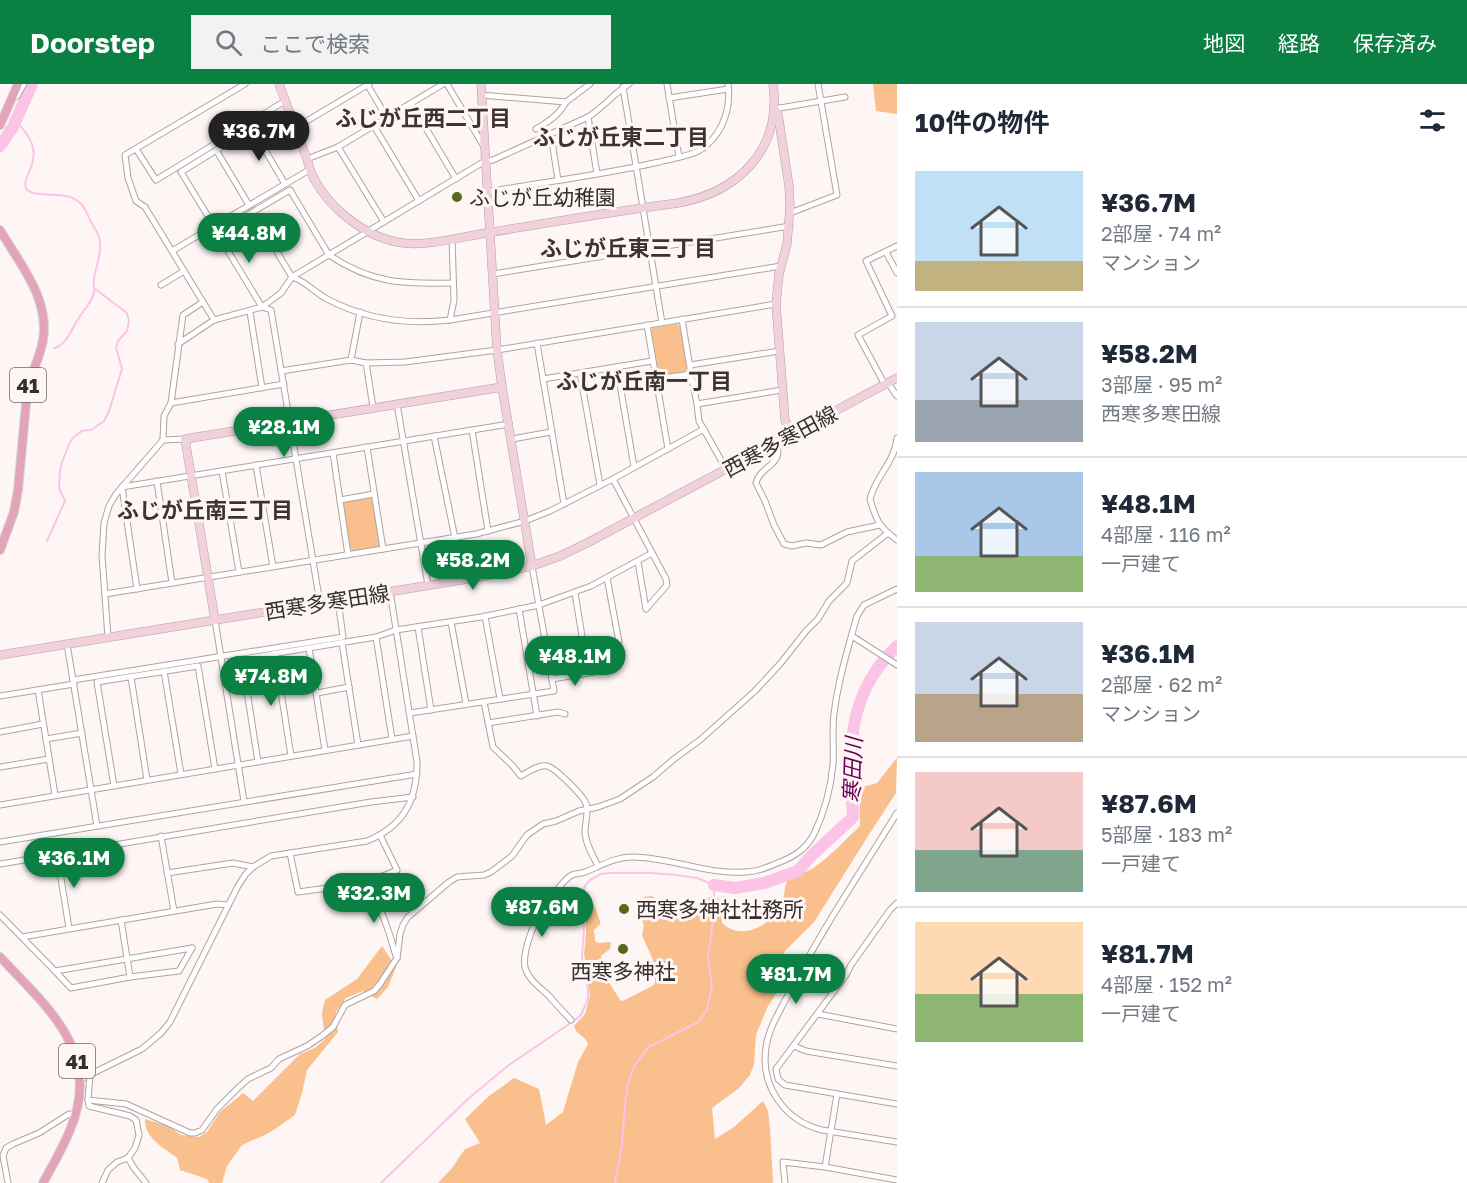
<!DOCTYPE html>
<html lang="ja">
<meta charset="utf-8">
<style>
body{margin:0;font-family:"Golos Text","Noto Sans JP",sans-serif;background:#f2f2f3;color:#1f2937;height:100vh;display:flex;flex-direction:column;font-size:22px;white-space:nowrap}
*{box-sizing:border-box;margin:0}
p{font-size:20px;color:#747a83}
.icon{flex:none;width:33px;height:33px;fill:none;stroke:currentColor;stroke-width:2;stroke-linecap:round;stroke-linejoin:round}
.map{position:relative;flex:1;overflow:hidden}
.drawer{display:flex;flex-direction:column;background:#fff;width:570px}
.drawer>*{flex:none}
.price{position:absolute;translate:-50% -51px;padding:0 14px;border-radius:21px;background:#0b8043;color:#fff;font-size:20px;line-height:39px;filter:drop-shadow(0 2px 3px #0008)}
.price::after{content:'';position:absolute;left:50%;top:36px;width:18px;height:14px;margin-left:-9px;background:inherit;clip-path:polygon(0 0,100% 0,50% 100%)}
.price.selected{background:#222;color:#fff}
ul{padding:0;list-style:none}
li{display:flex;align-items:center;gap:18px;height:150px;padding:0 18px}
li+li{border-top:2px solid #e0e1e3}
li span{display:grid;place-items:center;flex:none;width:168px;height:120px;border-radius:0px;color:#555}
li>.icon{margin-inline-start:auto}
span .icon{width:72px;height:72px;fill:#fffc;stroke-width:1}
li b{font-size:26px}
h2{display:flex;justify-content:space-between;align-items:center;height:72px;padding:0 18px;font-size:26px}
header{display:flex;align-items:center;gap:36px;box-sizing:border-box;height:84px;padding:0 30px;background:#0b8043;color:#fff}
header strong{font-size:28px}
nav{display:flex;gap:33px;margin-inline-start:auto;font-size:21px}
.search{width:420px;height:54px;background:#f2f2f3;display:flex;align-items:center;gap:15px;box-sizing:border-box;padding:0 21px;border-radius:0px;color:#747a83;font-size:22px}
main{display:flex;flex:1;min-height:0}
.map>svg:first-child{display:block}
.green{fill:#f9bf8c}
.lines{fill:none;stroke-linecap:round;stroke-linejoin:round}
.stream{stroke:#fbc4e7;stroke-width:2}
.river{stroke:#fbc4e7;stroke-width:12}
.street-casing{stroke:#b0a3a2;stroke-width:7}
.secondary-casing{stroke:#b0a3a2;stroke-width:9}
.primary-casing{stroke:#d6d5d5;stroke-width:10}
.street{stroke:#fff;stroke-width:5}
.secondary{stroke:#f1d1dc;stroke-width:8}
.primary{stroke:#e3a3b8;stroke-width:8}
.poi-dot{fill:#566b1a;stroke:#fef5f5;stroke-width:2}
.labels{text-anchor:middle;dominant-baseline:central;stroke-width:6;stroke-linejoin:round;paint-order:stroke}
.shield{fill:#fef5f5;stroke:#716a6a;stroke-width:1.5}
.shield-label{font-size:20px;font-weight:bold;fill:#342f2e}
.poi-label{font-size:21px;fill:#342f2e;stroke:#fef5f5;text-anchor:start}
.street-label{font-size:21px;fill:#342f2e;stroke:#fef5f5}
.neighbourhood-label{font-size:22px;font-weight:bold;fill:#3e3333;stroke:#fef5f5}
.water-label{font-size:22px;font-style:italic;fill:#6e0056;stroke:#fef5f5}
</style>
<header>
<strong>Doorstep</strong>
<div class="search"><svg class="icon" aria-label="search" viewBox="0 0 24 24"><circle cx="10" cy="10" r="6"/><path d="M15 15l6 6"/></svg>ここで検索</div>
<nav><a>地図</a><a>経路</a><a>保存済み</a></nav>
</header>
<main>
<div class="map">
<svg width="897" height="1099" viewBox="0 0 897 1099">
<rect width="100%" height="100%" fill="#fef5f5"/>
<g class="green">
<polygon points="873,0 897,0 897,30 876,27"/>
<polygon points="677,240 680,242 688,287 686,289 660,293 657,291 651,247 652,244"/>
<polygon points="370,413 372,414 380,460 379,463 352,467 350,465 343,419 345,417"/>
<path d="M897,674L896,709L870,749L814,838L784,868L780,904L768,922L756,951L754,980L750,991L739,1004L712,1024L715,1055L734,1043L763,1017L768,1027L770,1045L773,1099H438L452,1084L465,1065L480,1059L465,1035L489,1012L514,994L539,1005L546,1041L563,1028L578,978L588,960C586,952 575,950 574,942L585,930L590,912L584,870L586,850L585,809H588L594,821L600,837V840L594,846L595,857L598,859L611,858L610,865L601,872L604,890L620,916L623,917L654,901L655,898L653,876L642,851L644,841L640,831L644,813L652,812L669,823L703,825L709,813L712,812L720,816L722,839C742,858 772,841 782,819C785,812 784,798 790,793C796,789 805,789 812,785C830,773 844,757 860,742L859,704L877,699Z"/>
<path d="M382,862L396,883L388,903L377,915L363,907L346,914L336,928L338,948L307,986L302,1009L295,1031L269,1049L242,1061L227,1082L222,1099H209L207,1095L180,1086L177,1074C164,1064 144,1054 145,1035L170,1043L181,1051L199,1053L207,1048L220,1028L243,1009L253,1017L300,970L315,964L325,955L322,929L325,916L357,895Z"/>
</g>
<g class="lines">
<g class="stream">
<path d="M16,36C30,54 39,63 30,86C27,93 24,97 26,105C40,117 67,103 82,121C86,126 88,132 91,138C93,142 96,146 98,150C104,165 96,181 94,195C93,200 95,205 94,209C92,218 82,228 77,237C71,247 66,261 54,264"/>
<polyline points="47,457 65,417 59,404 60,387 62,378 70,358 74,353 82,347 91,346 104,337 109,327 122,285 116,263 118,257 127,247 129,237 127,229 94,204"/>
<polyline points="381,1099 469,1014 509,981 575,936 581,931 588,915 588,905 582,874 584,845 583,807 585,802 590,796 601,790 609,789 651,789 676,791 697,794 714,801 714,832 708,872 712,901 707,926 698,938 649,963 639,975 632,987 628,1001 625,1020 622,1061 615,1099"/>
</g>
<g class="river">
<polyline points="0,62 13,43 32,0"/>
<path d="M714,801L735,804L764,799L798,787L811,772L850,736L853,733C849,668 845,611 897,562"/>
</g>
<g class="street-casing">
<g id="street">
<polyline points="367,0 387,34"/>
<polyline points="447,0 483,61"/>
<polyline points="667,0 679,73"/>
<polyline points="623,3 662,239"/>
<polyline points="481,11 566,18 590,0"/>
<polyline points="12,13 17,12 24,0"/>
<polyline points="669,14 728,5"/>
<polyline points="411,19 456,95"/>
<polyline points="774,25 845,13"/>
<polyline points="588,33 597,90"/>
<polyline points="374,42 419,117"/>
<polyline points="295,44 369,0"/>
<path d="M536,45C548,38 559,31 566,18"/>
<polyline points="551,51 558,96"/>
<polyline points="338,63 384,138"/>
<polyline points="136,65 156,96 285,17"/>
<polyline points="216,66 249,121"/>
<polyline points="307,75 338,63 443,0"/>
<path d="M487,108C544,98 602,91 659,78C674,74 694,72 706,62C724,46 731,23 728,0"/>
<path d="M253,128L292,193C307,198 314,208 327,215C365,235 408,241 450,236L781,182"/>
<polyline points="790,129 837,111 818,0"/>
<polyline points="214,142 181,88 252,44 285,100"/>
<polyline points="172,167 309,86"/>
<polyline points="886,168 897,189"/>
<polyline points="493,190 790,142"/>
<polyline points="161,201 184,187"/>
<polyline points="250,228 262,304"/>
<polyline points="214,236 145,123 136,117 128,94 125,71 245,0"/>
<polyline points="450,236 454,216 452,155"/>
<polyline points="647,241 668,365"/>
<polyline points="537,259 564,420"/>
<path d="M178,260L214,236L262,223L281,209L292,193L485,77L493,76L588,33C603,24 614,9 629,0"/>
<polyline points="351,276 360,228"/>
<polyline points="366,279 405,278 497,266 776,220"/>
<polyline points="690,281 779,267"/>
<polyline points="617,283 634,383"/>
<polyline points="281,287 351,276 366,279 373,323"/>
<polyline points="580,289 600,401"/>
<polyline points="691,290 697,320"/>
<polyline points="543,295 652,277"/>
<polyline points="656,295 691,290 682,235"/>
<polyline points="888,299 897,312"/>
<polyline points="885,301 858,251 892,232 866,177 897,162"/>
<polyline points="171,319 284,300"/>
<polyline points="397,320 428,501"/>
<polyline points="472,346 488,447"/>
<polyline points="434,352 455,454"/>
<path d="M897,354C895,378 875,393 870,415C876,436 879,443 897,456"/>
<polyline points="512,355 551,348"/>
<polyline points="163,356 164,332 171,319 183,231 203,218"/>
<path d="M776,358C785,382 760,381 756,399L765,417L774,441L784,460L792,462L806,459L821,461L847,448L880,441"/>
<polyline points="367,363 383,465"/>
<polyline points="333,369 348,471"/>
<polyline points="256,381 273,483"/>
<polyline points="726,385 699,337 697,320 782,306"/>
<polyline points="222,387 239,488"/>
<polyline points="613,395 666,495 667,501 646,525 638,478"/>
<polyline points="157,397 172,499"/>
<polyline points="340,416 374,410"/>
<polyline points="137,505 122,403 509,340"/>
<polyline points="575,509 588,589"/>
<polyline points="105,510 476,450 525,437 550,427 613,395 704,345"/>
<path d="M320,519L271,226L262,223L217,149L290,106L329,171C372,200 404,200 453,199"/>
<polyline points="519,525 537,632"/>
<polyline points="485,532 500,615"/>
<polyline points="215,536 244,717"/>
<polyline points="451,538 466,620"/>
<polyline points="418,543 431,626"/>
<polyline points="852,552 897,581"/>
<polyline points="108,553 102,472 104,439 109,422 116,410 163,356 185,355"/>
<polyline points="376,553 396,546 481,533 539,521 591,502 652,469"/>
<polyline points="342,559 358,661"/>
<polyline points="67,560 97,742"/>
<polyline points="309,564 325,666"/>
<polyline points="275,569 291,672"/>
<polyline points="164,587 181,690"/>
<polyline points="131,593 147,696"/>
<polyline points="552,595 594,588 619,558 607,494"/>
<polyline points="73,596 343,553 338,516"/>
<polyline points="38,606 55,711"/>
<polyline points="317,609 349,603"/>
<polyline points="0,612 74,600"/>
<path d="M484,618L493,663L512,681L520,691L521,692C528,688 539,680 547,682C554,683 584,712 586,720C589,728 585,739 585,747C585,759 593,772 598,782"/>
<polyline points="410,629 554,607 532,482"/>
<polyline points="488,639 558,628 565,630"/>
<polyline points="0,648 43,640"/>
<polyline points="46,655 82,649"/>
<polyline points="258,678 242,575 376,553 392,655"/>
<polyline points="0,683 49,675"/>
<polyline points="114,702 97,598 198,582 215,685"/>
<polyline points="0,721 413,652"/>
<path d="M897,729C860,789 821,847 789,909C780,927 768,945 766,964C760,1002 785,1037 822,1046L897,1058"/>
<polyline points="161,752 174,827"/>
<polyline points="0,758 417,690"/>
<path d="M290,769L298,808C332,803 366,801 397,786L380,751"/>
<polyline points="57,770 69,844"/>
<polyline points="0,780 371,718 413,713"/>
<polyline points="167,789 233,779 253,783"/>
<path d="M368,797C375,813 383,830 388,846C392,856 393,865 397,874"/>
<polyline points="897,819 890,826 851,881 846,891 776,985 778,995 785,1001 897,1020"/>
<polyline points="0,831 55,887 192,864"/>
<polyline points="121,836 130,893"/>
<polyline points="22,853 217,820 228,821"/>
<polyline points="55,887 71,904 130,893 179,887 192,864"/>
<polyline points="818,930 897,945"/>
<path d="M571,936C563,928 556,920 549,912C540,903 528,896 525,883C522,867 535,835 545,822C552,814 562,796 572,791C576,789 581,790 585,788C601,782 615,773 632,773C670,773 707,791 745,788C757,788 769,783 780,778C795,772 806,765 814,750C824,729 831,703 833,680C834,663 832,646 834,630C838,597 848,564 857,532L864,521L897,505"/>
<polyline points="794,962 806,967 897,982"/>
<polyline points="90,991 88,1016 126,1020 190,1049 195,1049 202,1046 217,1025 238,1004 248,995 271,984 279,975 307,962 322,952 333,943 345,921 374,907 380,900 397,874 400,850 403,841 408,833 449,798 457,793 484,791 491,788 512,772 527,751 543,740 556,737 579,727 598,723 620,715 653,693 674,675 700,656 755,607 780,580 806,547 818,535 829,517 847,499 852,477 888,449"/>
<path d="M81,995L142,965L161,949L170,938L238,802L245,791L253,783L271,772L367,757C404,742 417,716 417,678L390,507"/>
<polyline points="88,1016 89,1022 130,1032 136,1036 139,1051 135,1064 128,1074 117,1078 108,1086 102,1099"/>
<polyline points="128,1074 134,1084 146,1099"/>
<polyline points="825,1083 897,1096"/>
<polyline points="8,1099 3,1072 6,1064 13,1060 39,1049 69,1030 75,1031"/>
<polyline points="785,1099 783,1078 825,1083 837,1010"/>
</g>
</g>
<g class="secondary-casing">
<g id="secondary">
<path d="M279,0L307,75C316,114 358,150 397,158C425,164 464,152 492,148C554,138 616,127 678,119C739,108 782,65 773,0"/>
<polyline points="481,0 497,266 502,303 532,482"/>
<polyline points="775,26 778,30 789,102 790,123 787,160 779,190 776,220 785,336 791,351"/>
<polyline points="215,536 185,355 502,303"/>
<polyline points="0,571 480,493 532,482 560,472 589,458 897,294"/>
</g>
</g>
<g class="primary-casing">
<g id="primary">
<polyline points="0,41 18,0"/>
<path d="M0,146C19,179 50,214 43,256C40,274 30,291 27,309L18,406L14,428L0,466"/>
<path d="M0,873C48,924 103,969 70,1046C63,1064 52,1082 43,1099"/>
</g>
</g>
<use href="#street" class="street"/>
<use href="#secondary" class="secondary"/>
<use href="#primary" class="primary"/>
</g>
<g class="poi-dot">
<circle cx="457" cy="113" r="6"/>
<circle cx="624" cy="825" r="6"/>
<circle cx="623" cy="865" r="6"/>
</g>
<g class="labels">
<g class="shield">
<rect x="10" y="284" width="36" height="34" rx="4.5"/>
<rect x="59" y="960" width="36" height="34" rx="4.5"/>
</g>
<g class="shield-label">
<text x="28" y="301">41</text>
<text x="77" y="977">41</text>
</g>
<g class="poi-label">
<text x="469" y="113">ふじが丘幼稚園</text>
<text x="636" y="825">西寒多神社社務所</text>
<text x="623" y="887" text-anchor="middle">西寒多神社</text>
</g>
<g class="street-label">
<text transform="translate(780 357) rotate(-28)">西寒多寒田線</text>
<text transform="translate(327 518) rotate(-9)">西寒多寒田線</text>
</g>
<g class="neighbourhood-label">
<text x="423" y="33">ふじが丘西二丁目</text>
<text x="621" y="52">ふじが丘東二丁目</text>
<text x="628" y="163">ふじが丘東三丁目</text>
<text x="644" y="296">ふじが丘南一丁目</text>
<text x="205" y="425">ふじが丘南三丁目</text>
</g>
<g class="water-label">
<text transform="translate(852 686) rotate(-88)">寒田川</text>
</g>
</g>
</svg>
<b class="price selected" style="left:259px;top:78px">¥36.7M</b>
<b class="price" style="left:249px;top:180px">¥44.8M</b>
<b class="price" style="left:284px;top:374px">¥28.1M</b>
<b class="price" style="left:473px;top:507px">¥58.2M</b>
<b class="price" style="left:575px;top:603px">¥48.1M</b>
<b class="price" style="left:271px;top:623px">¥74.8M</b>
<b class="price" style="left:74px;top:805px">¥36.1M</b>
<b class="price" style="left:374px;top:840px">¥32.3M</b>
<b class="price" style="left:542px;top:854px">¥87.6M</b>
<b class="price" style="left:796px;top:921px">¥81.7M</b>
</div>
<section class="drawer">
<h2>10件の物件<svg class="icon" aria-label="filters" viewBox="0 0 24 24"><path d="M4 7h16M4 17h16"/><circle cx="9" cy="7" r="2"/><circle cx="15" cy="17" r="2"/></svg></h2>
<ul>
<li><span style="background:linear-gradient(#bfe0f5 75%,#c2b280 0)"><svg class="icon" aria-label="home" viewBox="0 0 24 24"><path d="M3 11l9-7 9 7M6 9v11h12V9"/></svg></span><div><b>¥36.7M</b><p>2部屋 · 74 m²</p><p>マンション</p></div></li>
<li><span style="background:linear-gradient(#c9d6e8 65%,#9aa5b1 0)"><svg class="icon" aria-label="home" viewBox="0 0 24 24"><path d="M3 11l9-7 9 7M6 9v11h12V9"/></svg></span><div><b>¥58.2M</b><p>3部屋 · 95 m²</p><p>西寒多寒田線</p></div></li>
<li><span style="background:linear-gradient(#a9c7e8 70%,#8fb573 0)"><svg class="icon" aria-label="home" viewBox="0 0 24 24"><path d="M3 11l9-7 9 7M6 9v11h12V9"/></svg></span><div><b>¥48.1M</b><p>4部屋 · 116 m²</p><p>一戸建て</p></div></li>
<li><span style="background:linear-gradient(#c9d6e8 60%,#b9a48a 0)"><svg class="icon" aria-label="home" viewBox="0 0 24 24"><path d="M3 11l9-7 9 7M6 9v11h12V9"/></svg></span><div><b>¥36.1M</b><p>2部屋 · 62 m²</p><p>マンション</p></div></li>
<li><span style="background:linear-gradient(#f6c9c9 65%,#7fa58c 0)"><svg class="icon" aria-label="home" viewBox="0 0 24 24"><path d="M3 11l9-7 9 7M6 9v11h12V9"/></svg></span><div><b>¥87.6M</b><p>5部屋 · 183 m²</p><p>一戸建て</p></div></li>
<li><span style="background:linear-gradient(#ffd9b3 60%,#8fb573 0)"><svg class="icon" aria-label="home" viewBox="0 0 24 24"><path d="M3 11l9-7 9 7M6 9v11h12V9"/></svg></span><div><b>¥81.7M</b><p>4部屋 · 152 m²</p><p>一戸建て</p></div></li>
</ul>
</section>
</main>
